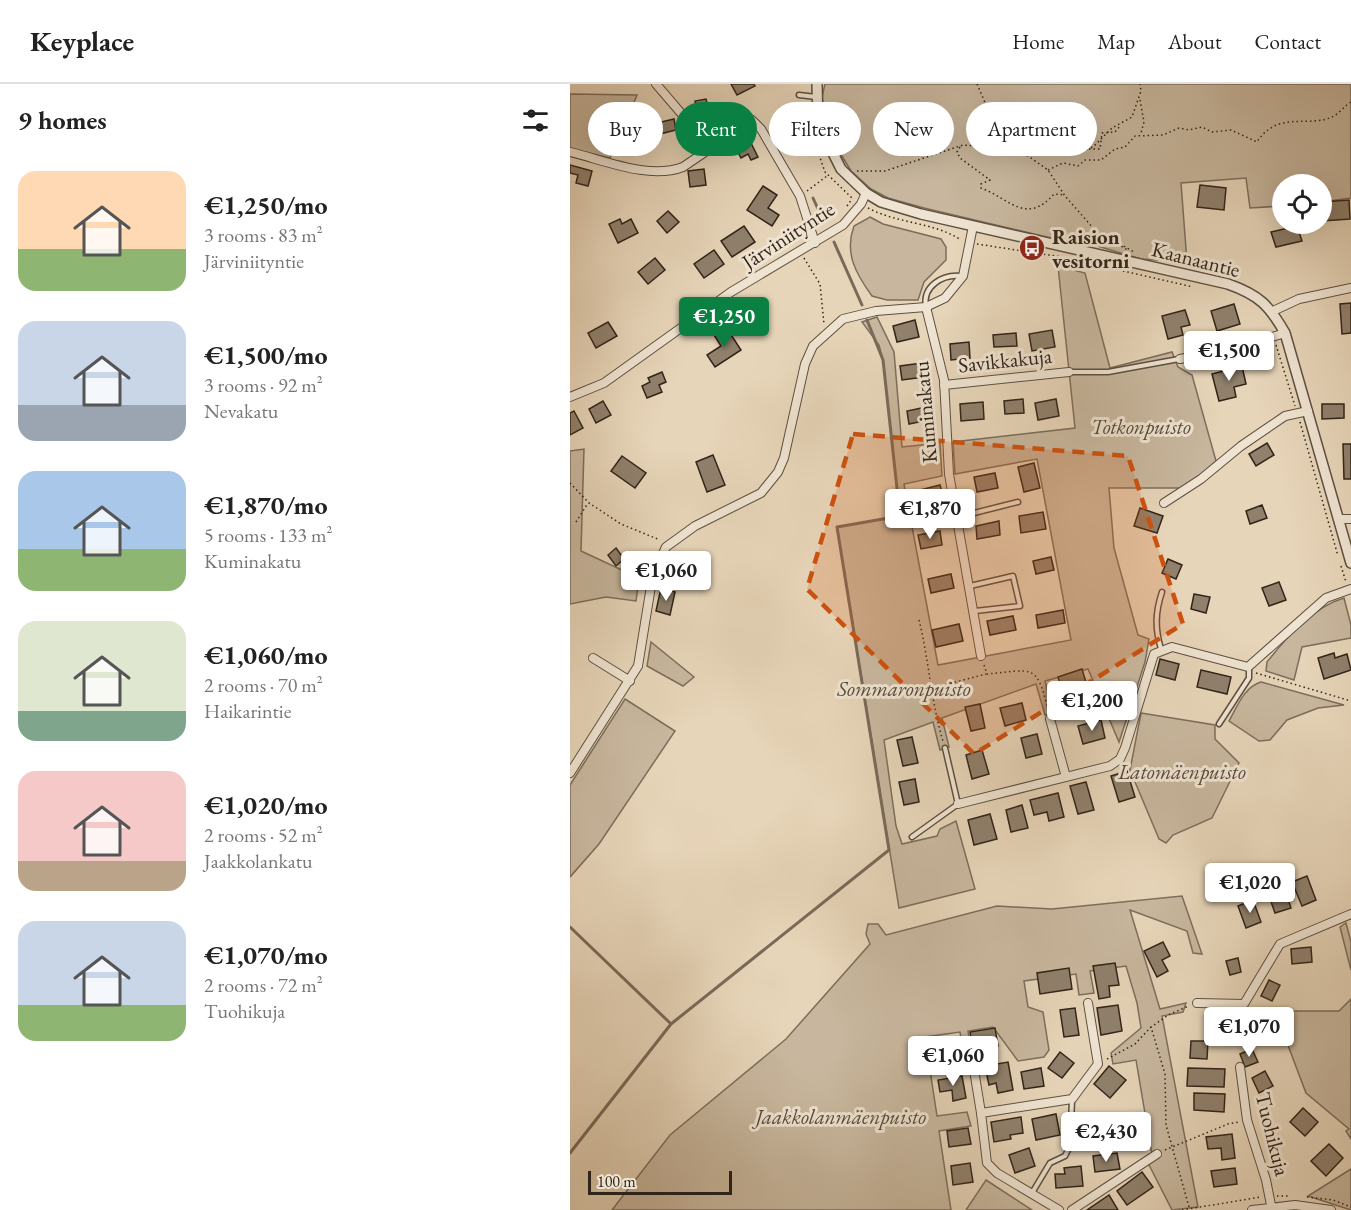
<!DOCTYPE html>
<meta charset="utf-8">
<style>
body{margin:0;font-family:"EB Garamond",serif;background:#f6f6f6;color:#222;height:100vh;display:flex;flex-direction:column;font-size:22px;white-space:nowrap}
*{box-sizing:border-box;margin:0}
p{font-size:20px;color:#767676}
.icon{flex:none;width:33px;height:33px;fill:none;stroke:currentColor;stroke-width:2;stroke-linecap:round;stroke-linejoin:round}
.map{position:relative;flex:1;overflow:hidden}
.drawer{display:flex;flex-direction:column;background:#fff;width:570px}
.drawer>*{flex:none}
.hud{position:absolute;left:18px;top:18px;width:570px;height:54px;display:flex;gap:12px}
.tools{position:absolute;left:702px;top:90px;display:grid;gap:12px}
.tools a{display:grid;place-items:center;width:60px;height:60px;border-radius:50%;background:#fff;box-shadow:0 6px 24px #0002;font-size:30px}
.scale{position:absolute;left:18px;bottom:15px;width:144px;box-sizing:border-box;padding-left:6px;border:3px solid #312419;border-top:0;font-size:16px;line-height:21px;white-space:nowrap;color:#312419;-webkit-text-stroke:4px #efe4d2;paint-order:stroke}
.price{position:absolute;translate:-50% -51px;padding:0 14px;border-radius:6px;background:#fff;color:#222;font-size:20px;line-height:39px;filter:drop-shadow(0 2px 3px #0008)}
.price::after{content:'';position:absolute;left:50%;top:36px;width:18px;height:14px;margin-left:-9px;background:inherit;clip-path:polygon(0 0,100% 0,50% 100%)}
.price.active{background:#0b8043;color:#fff}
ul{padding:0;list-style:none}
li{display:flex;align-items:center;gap:18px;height:150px;padding:0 18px}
li span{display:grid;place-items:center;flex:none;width:168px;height:120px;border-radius:18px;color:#555}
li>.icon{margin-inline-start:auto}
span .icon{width:72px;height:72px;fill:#fffc;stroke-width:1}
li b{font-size:26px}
h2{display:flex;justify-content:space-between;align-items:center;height:72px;padding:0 18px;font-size:26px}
.chip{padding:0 21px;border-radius:27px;background:#fff;box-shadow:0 6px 24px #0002;font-size:21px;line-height:54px}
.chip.active{background:#0b8043;color:#fff}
header{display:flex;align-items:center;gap:36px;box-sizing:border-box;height:84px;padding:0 30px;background:#fff;border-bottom:2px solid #e0e0e0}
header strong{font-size:28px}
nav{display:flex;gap:33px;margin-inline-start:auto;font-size:21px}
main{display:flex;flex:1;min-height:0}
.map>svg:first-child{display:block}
.green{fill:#c8b79e;stroke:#7c6e5c;stroke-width:1.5}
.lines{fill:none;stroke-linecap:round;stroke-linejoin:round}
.stream{stroke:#796a59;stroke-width:3}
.building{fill:#90806c;stroke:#312419;stroke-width:1.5}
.service-casing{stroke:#5e5041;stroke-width:7}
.minor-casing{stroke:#5e5041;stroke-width:10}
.tertiary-casing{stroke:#5e5041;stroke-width:12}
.path{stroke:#312419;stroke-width:1.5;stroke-dasharray:1.5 3;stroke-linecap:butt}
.service{stroke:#efe4d2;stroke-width:4}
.minor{stroke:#efe4d2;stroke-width:8}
.tertiary{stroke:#efe4d2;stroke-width:9}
.marked{fill:#cd510e;fill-opacity:0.2;stroke:#cd510e;stroke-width:4.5;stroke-dasharray:12 8;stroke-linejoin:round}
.labels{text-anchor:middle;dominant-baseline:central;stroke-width:6;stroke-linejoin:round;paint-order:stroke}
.street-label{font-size:21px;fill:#312419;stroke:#efe4d2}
.poi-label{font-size:21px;font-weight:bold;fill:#312419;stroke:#efe4d2;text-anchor:start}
.park-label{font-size:21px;font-style:italic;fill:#57493a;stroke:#efe4d2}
</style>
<header>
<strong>Keyplace</strong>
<nav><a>Home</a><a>Map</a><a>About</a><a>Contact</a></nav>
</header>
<main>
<section class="drawer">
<h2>9 homes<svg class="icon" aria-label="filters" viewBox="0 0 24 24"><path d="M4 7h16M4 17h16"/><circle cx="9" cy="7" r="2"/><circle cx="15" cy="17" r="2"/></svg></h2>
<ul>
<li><span style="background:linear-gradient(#ffd9b3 65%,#8fb573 0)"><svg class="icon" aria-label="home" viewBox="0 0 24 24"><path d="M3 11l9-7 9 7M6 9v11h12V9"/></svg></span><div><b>€1,250/mo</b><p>3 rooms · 83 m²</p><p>Järviniityntie</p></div></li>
<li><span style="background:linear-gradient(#c9d6e8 70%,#9aa5b1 0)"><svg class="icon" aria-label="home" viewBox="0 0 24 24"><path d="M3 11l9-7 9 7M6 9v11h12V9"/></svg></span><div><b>€1,500/mo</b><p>3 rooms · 92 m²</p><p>Nevakatu</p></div></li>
<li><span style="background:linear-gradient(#a9c7e8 65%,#8fb573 0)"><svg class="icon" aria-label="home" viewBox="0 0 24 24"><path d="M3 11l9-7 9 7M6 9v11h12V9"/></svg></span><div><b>€1,870/mo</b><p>5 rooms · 133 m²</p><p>Kuminakatu</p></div></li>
<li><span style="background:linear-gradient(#dfe7d0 75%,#7fa58c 0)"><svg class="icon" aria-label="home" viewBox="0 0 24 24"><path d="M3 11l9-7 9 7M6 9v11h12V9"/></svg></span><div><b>€1,060/mo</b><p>2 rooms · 70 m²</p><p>Haikarintie</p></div></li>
<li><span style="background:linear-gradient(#f6c9c9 75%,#b9a48a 0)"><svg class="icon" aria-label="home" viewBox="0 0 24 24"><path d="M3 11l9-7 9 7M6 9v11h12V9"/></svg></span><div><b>€1,020/mo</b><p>2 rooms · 52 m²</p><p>Jaakkolankatu</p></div></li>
<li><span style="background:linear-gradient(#c9d6e8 70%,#8fb573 0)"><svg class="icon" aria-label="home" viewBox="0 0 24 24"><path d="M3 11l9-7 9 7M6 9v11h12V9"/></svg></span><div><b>€1,070/mo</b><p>2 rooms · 72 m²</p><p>Tuohikuja</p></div></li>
</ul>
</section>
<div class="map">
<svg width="781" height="1126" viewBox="0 0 781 1126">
<rect width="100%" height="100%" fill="#e7d5b9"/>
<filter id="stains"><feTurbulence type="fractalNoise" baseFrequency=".00333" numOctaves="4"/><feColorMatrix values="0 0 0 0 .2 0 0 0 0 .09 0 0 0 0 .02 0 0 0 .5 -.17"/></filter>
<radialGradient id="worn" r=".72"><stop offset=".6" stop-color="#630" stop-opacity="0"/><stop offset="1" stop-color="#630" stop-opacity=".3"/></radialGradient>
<g class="green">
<polygon points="255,0 781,0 781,114 752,118 752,100 712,100 712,122 680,124 676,94 611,99 617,178 571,175 514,158 494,157 354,124 318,114 301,105 281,87 258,49 252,13"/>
<polygon points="0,10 67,11 40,74 0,66"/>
<path d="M300,133L313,140L371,155L376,163V176L354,198L348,216H317L302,212C286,190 274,169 284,142Z"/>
<polygon points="488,182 515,189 540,284 602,268 608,283 622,291 646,377 617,404 539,404 544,464 568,551 579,555 575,578 549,658 518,585 475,597 483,629 475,631 466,600 372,634 379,663 370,666 363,638 314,656 326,742 332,760 367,752 370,745 386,737 405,805 329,824 267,443 330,432 313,276 309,261 292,238 307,233 324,268 332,363 370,359 372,392 334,400 368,581 501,556 467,375 385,390 383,358 505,344"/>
<polygon points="14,365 11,467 69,494 66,517 36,513 0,520 0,367"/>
<path d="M774,514L781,541V554L732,563L724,596L696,587L697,578C717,553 743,523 774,514Z"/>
<polygon points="81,558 124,593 113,602 77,582"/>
<path d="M691,598L774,621L748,624L717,636L700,656L689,657L659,637C667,623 674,603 691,598Z"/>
<polygon points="55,615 105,647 29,760 0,793 0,701"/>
<polygon points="571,629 645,641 645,655 669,679 642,734 603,751 596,759 589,755 560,686"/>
<polygon points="612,812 632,870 623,869 617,847 560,826 590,925 616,919 613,928 592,932 628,1123 602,1126 576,1075 582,1071 566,976 543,980 541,969 571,944 567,919 556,882 520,887 524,909 509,911 506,890 454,897 458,923 473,928 479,966 474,973 448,977 423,943 398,947 401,966 393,967 390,948 355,953 367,1032 397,1028 401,1042 369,1047 381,1126 42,1126 100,1051 216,955 300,860 296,850 298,840 308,840 316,851 427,822 482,825"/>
<polygon points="776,839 781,858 781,886 770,843"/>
<polygon points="781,915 781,1055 776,1047 779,1045 736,1009 705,927 769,927"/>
<polygon points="781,1085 781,1126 738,1112"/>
<polygon points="416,1096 462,1126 396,1126"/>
</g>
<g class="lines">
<g class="stream">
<polyline points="243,114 253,136"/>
<polyline points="264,158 292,221"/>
<polyline points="0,843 100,939"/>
<polyline points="0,1069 101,940 319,766 267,443 330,432 313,276 297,236"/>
</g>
</g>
<g class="building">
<polygon points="161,0 184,0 185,2 167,11"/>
<polygon points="136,15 140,31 150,29 152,40 131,44 125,17"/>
<polygon points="224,20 232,37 219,43 211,26"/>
<polygon points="104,35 106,46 90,50 87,39"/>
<polygon points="177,51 188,73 181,76 178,70 171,74 163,59"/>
<polygon points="0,81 22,87 18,102 6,99 8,91 0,89"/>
<polygon points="134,85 136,101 120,103 118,87"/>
<polygon points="630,101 656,104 654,126 627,123"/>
<polygon points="193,102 207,111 198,124 209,131 202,142 177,126"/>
<polygon points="779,116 780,135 752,137 752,118"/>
<polygon points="98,127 109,138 97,149 87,137"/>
<polygon points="50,135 52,140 61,135 68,149 48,159 39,140"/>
<polygon points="174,142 185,158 162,173 151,157"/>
<polygon points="727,142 732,157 706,163 701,148"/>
<polygon points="144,166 154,180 134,194 124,180"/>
<polygon points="85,174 95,186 78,200 68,188"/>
<polygon points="781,219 781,249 772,250 770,220"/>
<polygon points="664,220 670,240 647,247 641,227"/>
<polygon points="191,223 198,234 181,244 174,233"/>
<polygon points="615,226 620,241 611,243 613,251 598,255 592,232"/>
<polygon points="345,236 349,253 327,258 323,242"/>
<polygon points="38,238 47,252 26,264 18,249"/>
<polygon points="156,243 171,266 145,283 137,271 151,262 144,251"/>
<polygon points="482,246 485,263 462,267 459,250"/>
<polygon points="446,249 447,262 424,263 423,251"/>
<polygon points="399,258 400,274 381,276 380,260"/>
<polygon points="352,279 354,293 332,296 330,282"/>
<polygon points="672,282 676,300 664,303 666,313 649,317 642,290"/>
<polygon points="92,288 96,298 89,301 92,308 77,314 72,302 80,298 78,294"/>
<polygon points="453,315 454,329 435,330 434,317"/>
<polygon points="486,315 489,332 468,336 465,319"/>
<polygon points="33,317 41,331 26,339 19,325"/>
<polygon points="413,318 414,335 391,337 390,320"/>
<polygon points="752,320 774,320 774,334 752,335"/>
<polygon points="361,322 363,335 339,340 337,327"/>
<polygon points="4,327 13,344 0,351 0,329"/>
<polygon points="697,359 704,371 686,382 679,370"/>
<polygon points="773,360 781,360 781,395 774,395"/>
<polygon points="143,371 155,401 137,408 126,378"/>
<polygon points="52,372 76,389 65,404 41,387"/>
<polygon points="464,379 470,404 454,408 448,383"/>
<polygon points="425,389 428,404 407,408 404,393"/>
<polygon points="370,401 374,415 345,423 342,408"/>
<polygon points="692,421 697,434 680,440 676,427"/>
<polygon points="570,424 593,432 587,449 564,442"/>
<polygon points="473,428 476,445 451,449 449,432"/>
<polygon points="429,437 430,451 407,455 406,442"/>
<polygon points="370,447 372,461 351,465 348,451"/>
<polygon points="46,464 54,475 46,482 38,471"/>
<polygon points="481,473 484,486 466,490 463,477"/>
<polygon points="598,475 612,481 606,495 592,489"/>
<polygon points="381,490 384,504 361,509 358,495"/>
<polygon points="709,498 716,516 699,522 692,504"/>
<polygon points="91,504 105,508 100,531 86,527"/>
<polygon points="624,510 640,513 636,529 621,525"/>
<polygon points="493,526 495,539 468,544 466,531"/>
<polygon points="443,532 446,546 420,551 417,537"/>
<polygon points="389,540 393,557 366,563 362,546"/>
<polygon points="764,569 765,574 777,570 781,586 754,595 748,574"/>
<polygon points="590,575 609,580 605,596 586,591"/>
<polygon points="512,585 518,605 494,612 488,593"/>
<polygon points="631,586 661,593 657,610 627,603"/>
<polygon points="452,619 456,636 435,642 430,624"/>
<polygon points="410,620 415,644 401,647 395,623"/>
<polygon points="531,636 535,654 513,660 508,642"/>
<polygon points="467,650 472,670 456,674 451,654"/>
<polygon points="342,653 348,679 333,682 327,656"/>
<polygon points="412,666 419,690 402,695 396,671"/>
<polygon points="557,687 565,713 549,718 541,692"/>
<polygon points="345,695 349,718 334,721 329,698"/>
<polygon points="516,698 524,726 508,730 500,702"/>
<polygon points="488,709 494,733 479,737 477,728 464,731 460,716"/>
<polygon points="452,721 458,744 441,748 436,726"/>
<polygon points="420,730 427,755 404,761 398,736"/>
<polygon points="737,792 746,816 732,822 722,798"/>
<polygon points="714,803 721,824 705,829 698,809"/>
<polygon points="683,816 691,838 676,844 668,822"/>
<polygon points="593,858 600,872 592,876 598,887 587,893 574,867"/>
<polygon points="741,863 742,878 722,880 721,865"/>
<polygon points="668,874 671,888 660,891 656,877"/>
<polygon points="545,879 549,901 539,902 540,913 529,915 523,882"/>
<polygon points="499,884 502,905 470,910 467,889"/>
<polygon points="699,896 710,901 702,917 691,912"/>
<polygon points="548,921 552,947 531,951 527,924"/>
<polygon points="505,924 509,951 494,953 490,926"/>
<polygon points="666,926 668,941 656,943 654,928"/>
<polygon points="425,944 428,962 403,966 400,948"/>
<polygon points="621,957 638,957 637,975 620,974"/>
<polygon points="393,963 396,982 367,986 364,967"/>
<polygon points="682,965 688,978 675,983 670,970"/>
<polygon points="490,968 504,979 492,994 478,984"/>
<polygon points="438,978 443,1006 428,1009 426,999 419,1001 415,982"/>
<polygon points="539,982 556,996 540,1014 524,1000"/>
<polygon points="471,984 474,1002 454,1005 451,988"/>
<polygon points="618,984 655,985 654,1003 617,1002"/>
<polygon points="695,987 703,1002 689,1009 682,994"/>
<polygon points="392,992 396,1014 383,1017 382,1006 370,1008 368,996"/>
<polygon points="624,1009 655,1010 654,1028 624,1026"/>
<polygon points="733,1024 748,1038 735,1052 720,1038"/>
<polygon points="486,1030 490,1051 466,1056 462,1035"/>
<polygon points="451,1033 453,1049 440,1051 441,1055 424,1058 421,1038"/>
<polygon points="540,1035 543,1053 515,1057 512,1040"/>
<polygon points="398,1044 401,1060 379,1063 377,1047"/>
<polygon points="662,1050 665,1074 652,1076 651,1064 638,1065 636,1053"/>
<polygon points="759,1060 773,1074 756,1092 741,1077"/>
<polygon points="459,1064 465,1082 445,1089 439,1071"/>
<polygon points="547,1069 550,1085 525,1088 523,1072"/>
<polygon points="400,1079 403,1098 383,1101 381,1082"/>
<polygon points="511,1082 513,1102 486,1104 485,1090 495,1090 494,1084"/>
<polygon points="665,1084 667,1100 644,1103 641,1087"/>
<polygon points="572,1088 583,1103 557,1121 547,1107"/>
<polygon points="539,1111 548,1126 517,1126"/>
</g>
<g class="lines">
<g class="service-casing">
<g id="service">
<polyline points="229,11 246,13"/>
<path d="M356,223C352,202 373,190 391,192"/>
<polyline points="499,288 538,288 609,275"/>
<polyline points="388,433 448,418"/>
<polyline points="400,502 443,492 450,522 405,527"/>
<path d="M591,565C585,545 585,529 592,508"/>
<polyline points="649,640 679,594 679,584"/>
<polyline points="342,753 388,720 375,664"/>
<polyline points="462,1109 480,1079 495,1072 500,1062 502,1016"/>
</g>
</g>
<g class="minor-casing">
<g id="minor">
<polyline points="86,0 140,63"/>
<path d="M0,68C34,76 79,96 113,83L182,36L191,45L230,112L245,159"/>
<polyline points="356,223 374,296 379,390 411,572"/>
<polyline points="703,227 729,215 781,204"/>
<polyline points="610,275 663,265 715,249"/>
<polyline points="374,301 499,288"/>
<polyline points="0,313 34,299 161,208 273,141 291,120 296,109"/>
<polyline points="594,419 631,395 671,362 715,332 738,327"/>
<polyline points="769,435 781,435"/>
<polyline points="23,574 60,597"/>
<polyline points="480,635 496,693"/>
<polyline points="0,689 68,582 83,490 96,463 125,442 191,409 208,388 214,374 235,280 243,262 273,235 306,227 356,223 375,214 393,192 403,142"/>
<polyline points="388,720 540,682 550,675 555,664 584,570 602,563 678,583 756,514 781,505"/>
<polyline points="627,919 674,920 710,860 781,830"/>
<polyline points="670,983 677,1036 696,1096 702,1126"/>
<polyline points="404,986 411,1029"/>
<polyline points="489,1126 427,1089 417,1079 411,1029 502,1015 528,980 518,919"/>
<polyline points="502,1126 587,1070"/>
<polyline points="682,1126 725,1121 761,1126"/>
</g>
</g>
<g class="tertiary-casing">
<path id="tertiary" d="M247,0L248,39L271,85L296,109L311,118L351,130L658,200C689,211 699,221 715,249L781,479"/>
</g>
<g class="path">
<polyline points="407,0 416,21 423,51 436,63"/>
<polyline points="570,16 574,38 571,49"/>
<polyline points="236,19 238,35"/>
<polyline points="240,45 255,88 283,115"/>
<path d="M390,63L387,68L390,74L420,96L411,100V104C439,114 456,142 484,110L495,111"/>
<polyline points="437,64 464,63 490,69 505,69 523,63 542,44 562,33 571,7 570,0"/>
<polyline points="519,65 530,65 532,49 545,48 550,42"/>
<path d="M478,86L493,79L508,82L515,76H531L545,65L555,63L565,52L593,51L609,44L619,46L632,43L642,48L661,46L687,58C708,26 737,44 762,33C769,30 774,22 781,18"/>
<polyline points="287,87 315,87 393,61 436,64 458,72 478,86 495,112 524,145 564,168"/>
<polyline points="237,107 257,92"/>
<polyline points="277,122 282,115"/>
<path d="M298,124C328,140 364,138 391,156"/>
<polyline points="540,155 559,167"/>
<polyline points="407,160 492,173 623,203"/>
<polyline points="234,174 250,200 254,240"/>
<polyline points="706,261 725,322"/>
<polyline points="730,338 768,472"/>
<polyline points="0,399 19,419 51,440 90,456"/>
<polyline points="6,438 18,419"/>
<polyline points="771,482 776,498"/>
<path d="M349,536C359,576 361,618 373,657"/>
<path d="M414,581L417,590C462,586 467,578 478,626"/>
<polyline points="686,589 781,617"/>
<polyline points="363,604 416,590"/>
<polyline points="537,975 565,960 581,943"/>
<polyline points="595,1066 658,1040 669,1038"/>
<polyline points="707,1112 718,1112"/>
<polyline points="737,1113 763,1116 781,1123"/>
<polyline points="619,1123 596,1041 595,990 581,943 600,930 619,922"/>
<polyline points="612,1126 691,1113"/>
</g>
<use href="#service" class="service"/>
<use href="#minor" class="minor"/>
<use href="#tertiary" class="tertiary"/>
</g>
<path class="marked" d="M283,350L558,372L613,540L404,670L237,505Z"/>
<defs>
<g id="bus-disc" transform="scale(1.35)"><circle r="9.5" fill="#8f2418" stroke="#efe4d2"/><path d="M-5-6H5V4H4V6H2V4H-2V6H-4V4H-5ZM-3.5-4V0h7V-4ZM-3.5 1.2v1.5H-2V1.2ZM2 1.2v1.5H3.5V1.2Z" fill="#fff"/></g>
</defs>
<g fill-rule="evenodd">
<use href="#bus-disc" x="462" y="164"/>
</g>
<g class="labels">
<g class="street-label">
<text transform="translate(218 151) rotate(-33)">Järviniityntie</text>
<text transform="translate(626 175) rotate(14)">Kaanaantie</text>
<text transform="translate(435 276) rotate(-6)">Savikkakuja</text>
<text transform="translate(355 328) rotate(-95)">Kuminakatu</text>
<text transform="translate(703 1050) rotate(76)">Tuohikuja</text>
</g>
<g class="poi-label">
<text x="482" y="152">Raision<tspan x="482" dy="24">vesitorni</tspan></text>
</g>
<g class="park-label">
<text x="571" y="342">Totkonpuisto</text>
<text x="334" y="604">Sommaronpuisto</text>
<text x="612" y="687">Latomäenpuisto</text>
<text x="271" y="1032">Jaakkolanmäenpuisto</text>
</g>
</g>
<rect width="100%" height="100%" filter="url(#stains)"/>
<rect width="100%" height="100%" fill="url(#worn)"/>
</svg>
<div class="tools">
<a><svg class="icon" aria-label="locate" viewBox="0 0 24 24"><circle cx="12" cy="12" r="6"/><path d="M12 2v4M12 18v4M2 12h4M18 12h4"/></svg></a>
</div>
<div class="scale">100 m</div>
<b class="price active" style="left:154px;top:264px">€1,250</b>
<b class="price" style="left:659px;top:298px">€1,500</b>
<b class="price" style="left:360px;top:456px">€1,870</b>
<b class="price" style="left:96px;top:518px">€1,060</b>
<b class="price" style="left:522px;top:648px">€1,200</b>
<b class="price" style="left:680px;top:830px">€1,020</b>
<b class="price" style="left:679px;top:974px">€1,070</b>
<b class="price" style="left:383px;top:1003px">€1,060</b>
<b class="price" style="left:536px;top:1079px">€2,430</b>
<div class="hud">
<a class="chip">Buy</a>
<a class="chip active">Rent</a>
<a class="chip">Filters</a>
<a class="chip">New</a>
<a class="chip">Apartment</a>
</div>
</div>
</main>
